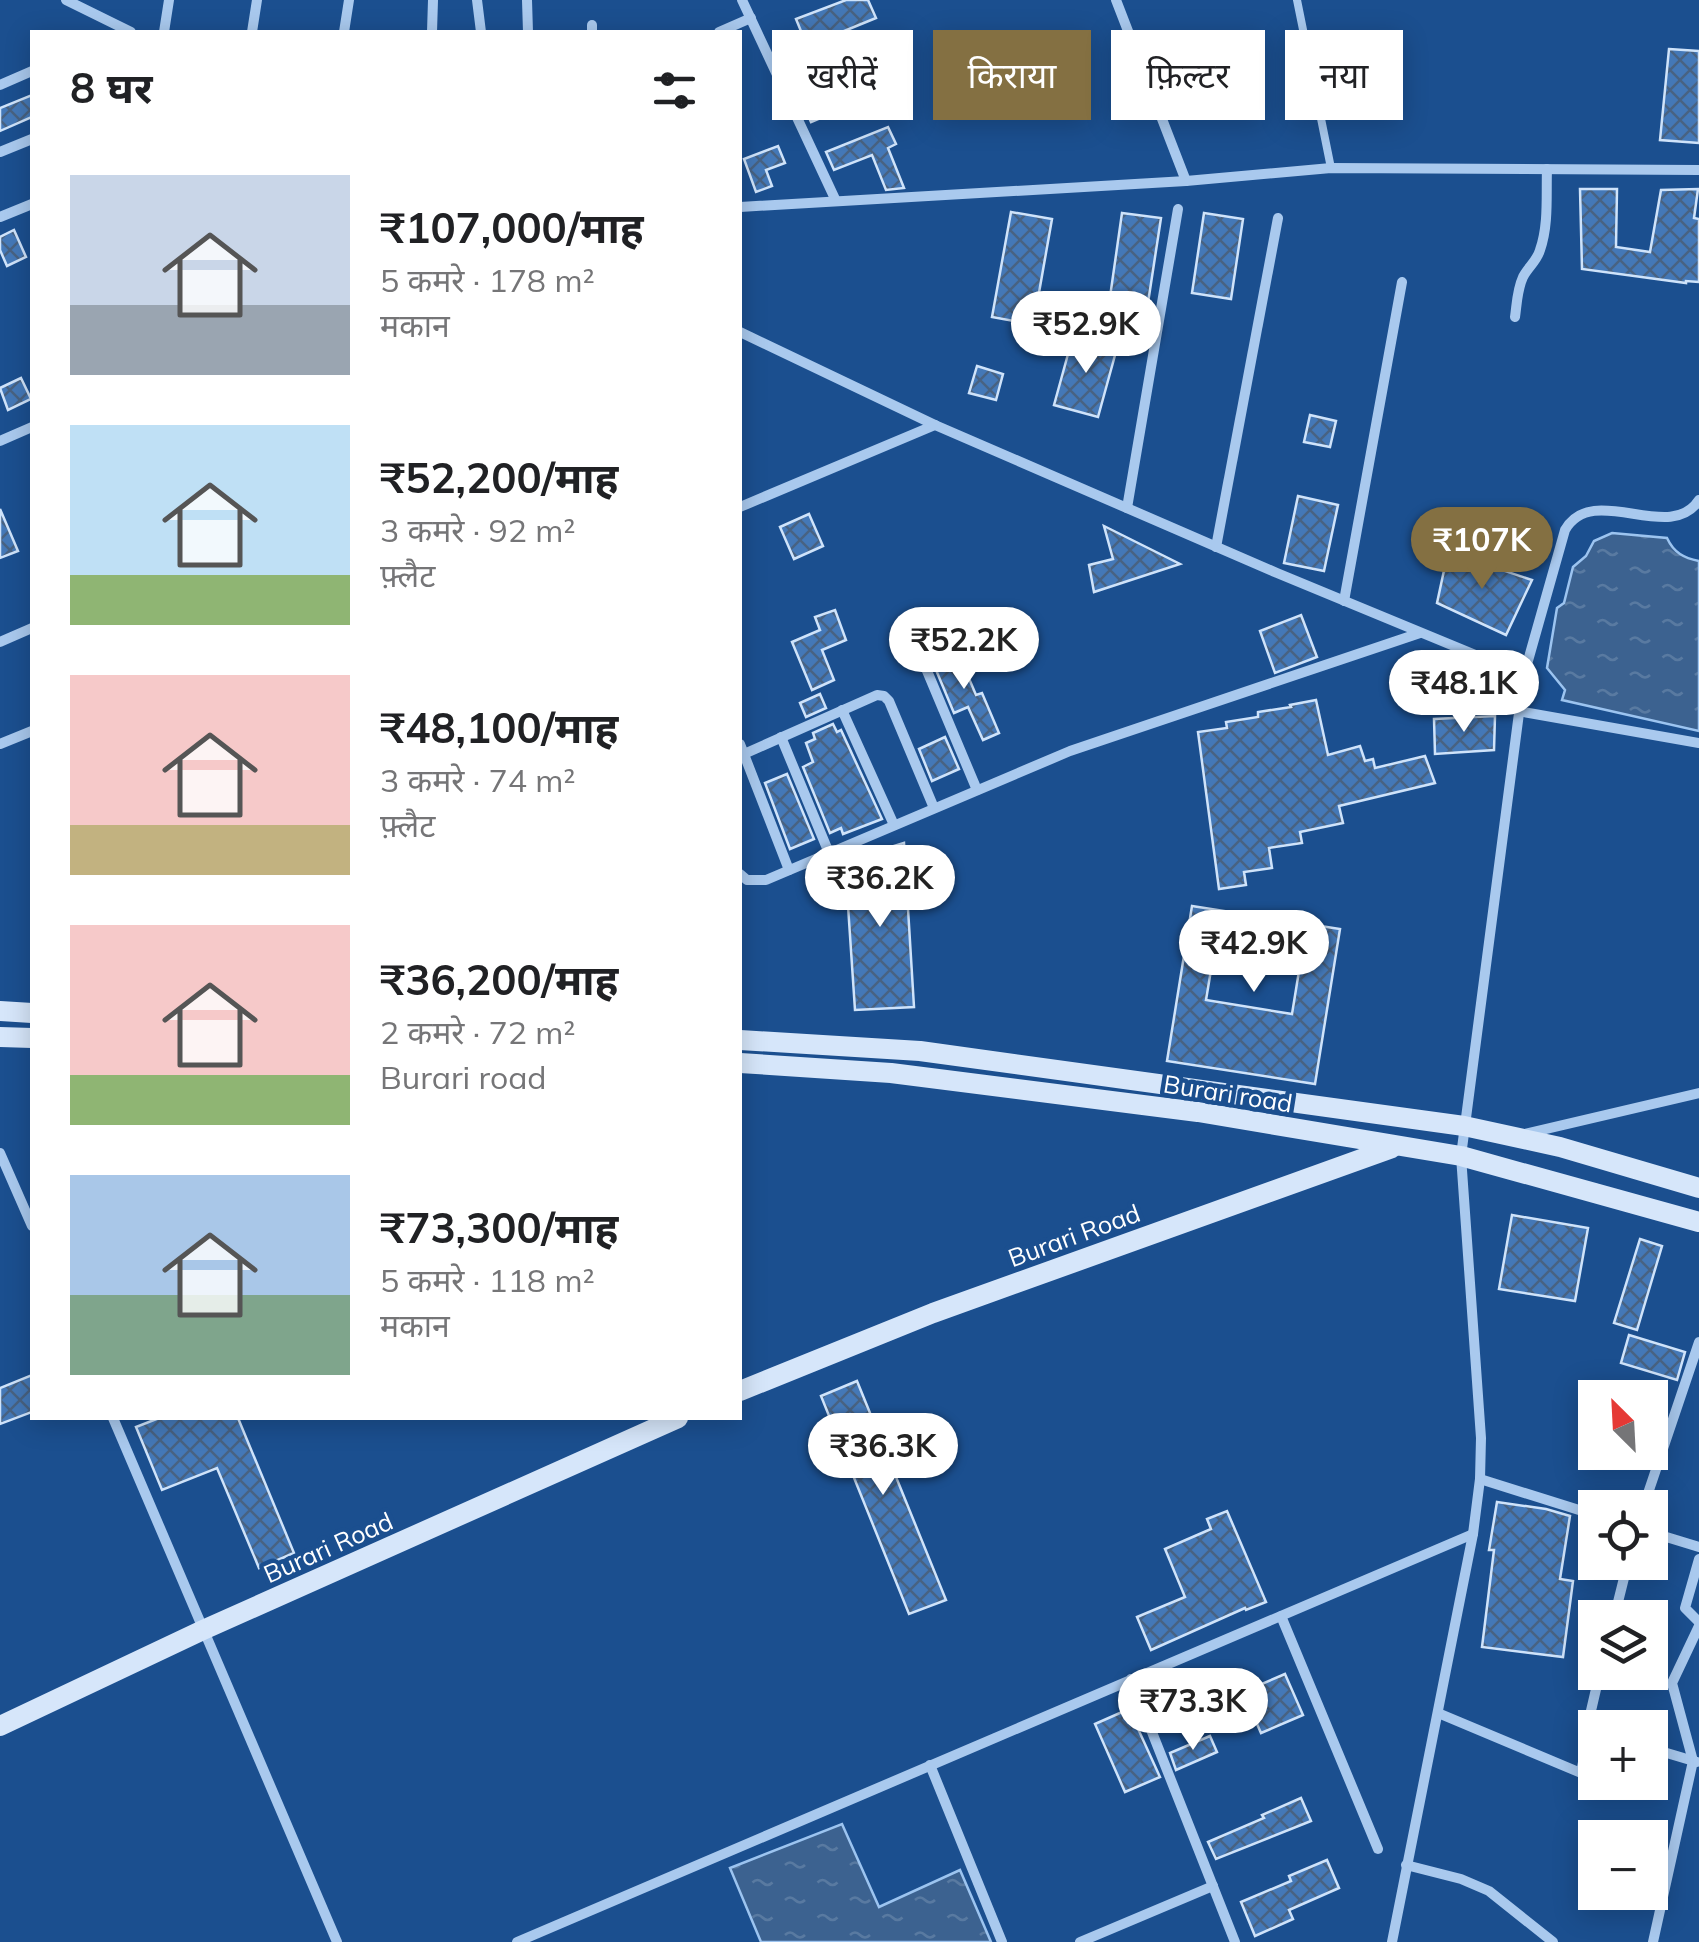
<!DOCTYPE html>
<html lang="hi">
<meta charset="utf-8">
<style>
body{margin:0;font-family:Mulish,"Noto Sans Devanagari",sans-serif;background:#f2f2f2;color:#202124;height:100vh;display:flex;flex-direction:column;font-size:38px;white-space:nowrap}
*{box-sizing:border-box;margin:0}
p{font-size:32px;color:#757577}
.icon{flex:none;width:55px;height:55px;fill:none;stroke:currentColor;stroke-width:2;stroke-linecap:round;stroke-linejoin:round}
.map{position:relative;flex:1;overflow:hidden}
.details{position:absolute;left:30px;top:30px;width:712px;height:1390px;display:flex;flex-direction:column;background:#fff;border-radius:0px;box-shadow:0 5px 25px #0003}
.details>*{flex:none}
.hud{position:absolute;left:772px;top:30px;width:775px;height:90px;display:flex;gap:20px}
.needle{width:65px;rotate:336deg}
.tools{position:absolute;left:1578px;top:1380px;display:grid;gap:20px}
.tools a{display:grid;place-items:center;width:90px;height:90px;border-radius:0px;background:#fff;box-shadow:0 5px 25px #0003;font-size:50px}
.price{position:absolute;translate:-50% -85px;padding:0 22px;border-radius:35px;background:#fff;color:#222;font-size:32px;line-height:65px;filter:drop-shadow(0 2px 5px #0008)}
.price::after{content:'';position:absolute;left:50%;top:60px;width:30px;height:22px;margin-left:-15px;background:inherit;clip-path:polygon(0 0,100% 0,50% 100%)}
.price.selected{background:#847042;color:#fff}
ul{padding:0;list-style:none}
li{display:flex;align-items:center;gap:30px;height:250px;padding:0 40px}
li span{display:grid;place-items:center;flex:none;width:280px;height:200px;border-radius:0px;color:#555}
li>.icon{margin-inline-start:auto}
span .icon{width:120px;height:120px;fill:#fffc;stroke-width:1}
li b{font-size:42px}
h2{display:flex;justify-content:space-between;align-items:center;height:120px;padding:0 40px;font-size:42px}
.tag{padding:0 35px;border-radius:0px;background:#fff;box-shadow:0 5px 25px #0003;font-size:35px;line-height:90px}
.tag.selected{background:#847042;color:#fff}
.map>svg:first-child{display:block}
.water{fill:url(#water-ripples);stroke:#9cc4f0;stroke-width:2.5}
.building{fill:url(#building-cross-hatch);stroke:#cfe3fa;stroke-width:2.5;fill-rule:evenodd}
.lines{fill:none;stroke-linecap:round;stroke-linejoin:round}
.lane{stroke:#a9c9ee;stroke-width:8}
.street{stroke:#a9c9ee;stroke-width:10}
.secondary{stroke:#d6e6fa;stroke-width:20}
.labels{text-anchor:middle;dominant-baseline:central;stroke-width:9;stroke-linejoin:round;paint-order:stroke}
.street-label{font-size:25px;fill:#fff;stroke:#1b4f8f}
</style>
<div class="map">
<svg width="1699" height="1942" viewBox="0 0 1699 1942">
<defs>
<pattern id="water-ripples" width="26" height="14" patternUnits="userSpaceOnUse" patternTransform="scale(2.5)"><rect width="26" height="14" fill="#3c6290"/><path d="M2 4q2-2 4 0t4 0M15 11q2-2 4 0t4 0" fill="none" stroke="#597aa1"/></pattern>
<pattern id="building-cross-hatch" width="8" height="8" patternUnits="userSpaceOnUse" patternTransform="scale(2.5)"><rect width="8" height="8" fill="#4478b7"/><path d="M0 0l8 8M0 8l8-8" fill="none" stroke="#486282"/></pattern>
</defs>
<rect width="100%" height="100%" fill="#1b4f8f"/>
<g class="water">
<path d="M1612,533L1667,538C1674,553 1684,558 1699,561V731L1562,700L1565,690L1547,668L1557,608L1564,603L1573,567L1586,556L1594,541Z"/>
<polygon points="842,1824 879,1907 960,1870 991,1942 761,1942 730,1868"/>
</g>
<g class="building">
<polygon points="846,0 868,0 876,18 832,36 837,47 812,58 796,19"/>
<polygon points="1669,49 1699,51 1699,143 1660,140"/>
<polygon points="828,90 837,111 811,122 802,101"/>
<polygon points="32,95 32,117 0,131 0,108"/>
<polygon points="888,127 896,144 888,148 904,188 886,190 872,155 834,170 826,152"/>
<polygon points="778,146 785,163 766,170 772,186 756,192 744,159"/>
<polygon points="1580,189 1617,189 1616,247 1650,252 1661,190 1698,189 1694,218 1699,219 1699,282 1686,281 1686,283 1582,269"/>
<polygon points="1011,212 1052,219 1037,304 1062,308 1058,329 992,317"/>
<polygon points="1122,213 1161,218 1146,316 1108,311"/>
<polygon points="1204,213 1243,219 1231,299 1192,293"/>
<polygon points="14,230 26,257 7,266 0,250 0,237"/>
<polygon points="1073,336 1117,348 1098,417 1054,405"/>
<polygon points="977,366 1003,374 996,400 969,393"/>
<polygon points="21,378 31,399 8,410 0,388"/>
<polygon points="1310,415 1336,421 1330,447 1304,442"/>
<polygon points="1298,496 1338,505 1324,571 1284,563"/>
<polygon points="0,509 18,551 0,558"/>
<polygon points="809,514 823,546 794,559 780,527"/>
<polygon points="1104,526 1180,564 1094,592 1089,565 1113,559"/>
<polygon points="1448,552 1532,580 1506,635 1437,603"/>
<polygon points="835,610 846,640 822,650 834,680 812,690 792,642 820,630 815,617"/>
<polygon points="1301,615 1317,657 1275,673 1260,631"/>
<polygon points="956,648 976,695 982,693 999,733 983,740 968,707 954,713 931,658"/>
<polygon points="820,694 826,708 806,717 800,703"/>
<polygon points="1316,700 1328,755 1360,746 1365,761 1373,759 1375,768 1425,756 1435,783 1339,806 1343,823 1300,832 1302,843 1269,848 1272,868 1244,872 1246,885 1219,889 1198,732 1227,728 1226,722 1258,717 1258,712 1291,707 1290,705"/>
<polygon points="1495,716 1494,750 1435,754 1434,719"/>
<polygon points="833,724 837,732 841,730 882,819 843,834 841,828 830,833 803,767 813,762 806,743 815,739 813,733"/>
<polygon points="945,737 959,769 932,781 919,749"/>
<polygon points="787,774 814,839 790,849 765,783"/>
<polygon points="904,843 914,1007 855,1010 845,861"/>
<path d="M1192,906L1340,929L1315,1084L1167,1061ZM1213,958L1299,971L1292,1014L1206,1000Z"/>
<polygon points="1512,1215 1588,1228 1575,1301 1499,1289"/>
<polygon points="1640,1239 1662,1246 1637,1330 1614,1323"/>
<polygon points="1629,1335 1685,1352 1677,1380 1621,1363"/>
<polygon points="32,1375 32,1412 0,1424 0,1388"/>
<polygon points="857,1381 946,1600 909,1614 821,1396"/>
<polygon points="159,1418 238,1418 294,1553 259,1568 217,1468 162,1490 136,1427"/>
<polygon points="1497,1502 1546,1509 1570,1516 1560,1579 1573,1581 1563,1657 1482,1647 1494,1550 1489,1550"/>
<polygon points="1227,1511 1266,1602 1246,1610 1245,1608 1151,1650 1137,1617 1185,1597 1165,1549 1211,1529 1207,1519"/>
<polygon points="1285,1674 1303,1715 1261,1733 1243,1692"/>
<polygon points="1129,1709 1160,1777 1125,1792 1095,1724"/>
<polygon points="1210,1736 1217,1752 1176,1770 1170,1753"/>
<polygon points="1301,1798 1311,1821 1216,1859 1208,1842 1264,1818 1262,1815"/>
<polygon points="1327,1860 1339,1888 1289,1910 1293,1919 1255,1936 1241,1902 1291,1881 1289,1876"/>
</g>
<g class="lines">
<polyline class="lane" points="1297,0 1331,168"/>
<g class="street">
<polyline points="66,0 131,32"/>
<polyline points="477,0 481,32"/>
<polyline points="527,0 528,32"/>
<polyline points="742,0 836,201"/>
<polyline points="1116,0 1186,181"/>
<polyline points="592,25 592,32"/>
<polyline points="164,32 169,0"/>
<polyline points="252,32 257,0"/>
<polyline points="344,32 349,0"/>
<polyline points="432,32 433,0"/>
<polyline points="719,32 751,18"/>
<polyline points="0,85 32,71"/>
<polyline points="0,152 32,139"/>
<polyline points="740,207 1186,181 1331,168 1699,170"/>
<polyline points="0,217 32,204"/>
<path d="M1515,317C1517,303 1517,290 1523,277C1528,267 1537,261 1540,250C1549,224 1546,195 1547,169"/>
<polyline points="740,332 935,425 1277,573 1524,675"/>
<polyline points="0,441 32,427"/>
<polyline points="740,507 935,425"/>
<polyline points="1127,508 1178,209"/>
<polyline points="1216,547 1278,218"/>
<polyline points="1344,601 1402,282"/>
<polyline points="0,642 32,628"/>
<polyline points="922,659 977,790"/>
<polyline points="842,710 894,825"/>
<polyline points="1518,711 1699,743"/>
<polyline points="781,737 829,853"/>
<polyline points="0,744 32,731"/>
<polyline points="740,744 789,870"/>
<polyline points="744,754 877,695 884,696 889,701 934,808"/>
<polyline points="740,874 747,880 766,880 1070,751 1420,633"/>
<polyline points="1525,1134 1699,1093"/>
<polyline points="0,1153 32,1226"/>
<polyline points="113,1418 337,1942"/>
<polyline points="1480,1479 1595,1515"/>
<polyline points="1643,1508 1699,1342"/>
<polyline points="1650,1532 1699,1547"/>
<polyline points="1699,1559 1685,1608 1699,1622"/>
<polyline points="1281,1616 1378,1849"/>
<polyline points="1614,1618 1628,1562"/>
<polyline points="1131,1679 1235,1942"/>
<polyline points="1438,1713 1581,1773 1590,1725"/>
<polyline points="1595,1728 1590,1725 1590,1715 1600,1672"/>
<polyline points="1650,1748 1697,1762"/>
<polyline points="930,1765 1002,1942"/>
<polyline points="1406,1865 1461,1879 1489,1891 1553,1942"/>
<polyline points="517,1942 1473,1534"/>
<polyline points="1080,1942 1213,1886"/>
<path d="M1392,1942L1473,1534L1480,1479L1481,1438L1461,1156L1524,675L1565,530C1593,481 1670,545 1699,500"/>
<polyline points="1653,1942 1693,1761 1672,1683 1699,1626"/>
</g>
<g class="secondary">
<polyline points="0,1011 32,1013"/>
<polyline points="0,1037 32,1038"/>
<polyline points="740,1040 920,1051 1464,1126 1560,1147 1699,1188"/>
<polyline points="740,1063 891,1073 1198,1112 1461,1156 1699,1222"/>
<polyline points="740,1391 933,1313 1392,1148"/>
<polyline points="0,1726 203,1630 678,1418"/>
</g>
</g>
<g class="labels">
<g class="street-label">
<text transform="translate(1228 1093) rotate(9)">Burari road</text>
<text transform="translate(1074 1235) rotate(-20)">Burari Road</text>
<text transform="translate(328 1547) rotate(-24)">Burari Road</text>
</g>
</g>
</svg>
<div class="tools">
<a><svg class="needle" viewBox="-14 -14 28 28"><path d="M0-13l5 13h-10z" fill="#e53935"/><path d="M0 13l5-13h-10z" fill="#757577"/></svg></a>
<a><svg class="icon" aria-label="locate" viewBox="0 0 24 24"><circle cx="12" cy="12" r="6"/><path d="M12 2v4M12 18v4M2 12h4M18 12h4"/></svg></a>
<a><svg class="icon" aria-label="layers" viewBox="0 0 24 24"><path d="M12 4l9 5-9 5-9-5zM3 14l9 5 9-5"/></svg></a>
<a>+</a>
<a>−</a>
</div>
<b class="price" style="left:1086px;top:376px">₹52.9K</b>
<b class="price selected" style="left:1482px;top:592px">₹107K</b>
<b class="price" style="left:964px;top:692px">₹52.2K</b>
<b class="price" style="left:1464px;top:735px">₹48.1K</b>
<b class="price" style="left:880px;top:930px">₹36.2K</b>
<b class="price" style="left:1254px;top:995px">₹42.9K</b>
<b class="price" style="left:883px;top:1498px">₹36.3K</b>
<b class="price" style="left:1193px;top:1753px">₹73.3K</b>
<div class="hud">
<a class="tag">खरीदें</a>
<a class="tag selected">किराया</a>
<a class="tag">फ़िल्टर</a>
<a class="tag">नया</a>
</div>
<section class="details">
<h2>8 घर<svg class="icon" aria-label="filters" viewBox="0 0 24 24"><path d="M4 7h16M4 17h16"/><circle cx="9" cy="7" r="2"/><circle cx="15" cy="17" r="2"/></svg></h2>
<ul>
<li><span style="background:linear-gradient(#c9d6e8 65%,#9aa5b1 0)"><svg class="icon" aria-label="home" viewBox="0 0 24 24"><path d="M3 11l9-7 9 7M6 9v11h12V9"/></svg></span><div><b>₹107,000/माह</b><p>5 कमरे · 178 m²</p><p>मकान</p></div></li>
<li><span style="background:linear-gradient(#bfe0f5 75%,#8fb573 0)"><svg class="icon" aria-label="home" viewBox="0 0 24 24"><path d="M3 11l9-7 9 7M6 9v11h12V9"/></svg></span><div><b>₹52,200/माह</b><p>3 कमरे · 92 m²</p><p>फ़्लैट</p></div></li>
<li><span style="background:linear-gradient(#f6c9c9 75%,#c2b280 0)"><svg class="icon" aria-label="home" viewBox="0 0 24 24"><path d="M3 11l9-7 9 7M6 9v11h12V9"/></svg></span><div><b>₹48,100/माह</b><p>3 कमरे · 74 m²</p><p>फ़्लैट</p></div></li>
<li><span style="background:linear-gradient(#f6c9c9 75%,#8fb573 0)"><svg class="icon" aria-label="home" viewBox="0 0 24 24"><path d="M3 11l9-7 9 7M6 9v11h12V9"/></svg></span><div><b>₹36,200/माह</b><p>2 कमरे · 72 m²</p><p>Burari road</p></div></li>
<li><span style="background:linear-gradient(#a9c7e8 60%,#7fa58c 0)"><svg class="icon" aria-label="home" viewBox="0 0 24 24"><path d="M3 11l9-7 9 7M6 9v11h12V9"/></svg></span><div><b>₹73,300/माह</b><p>5 कमरे · 118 m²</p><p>मकान</p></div></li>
</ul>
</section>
</div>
